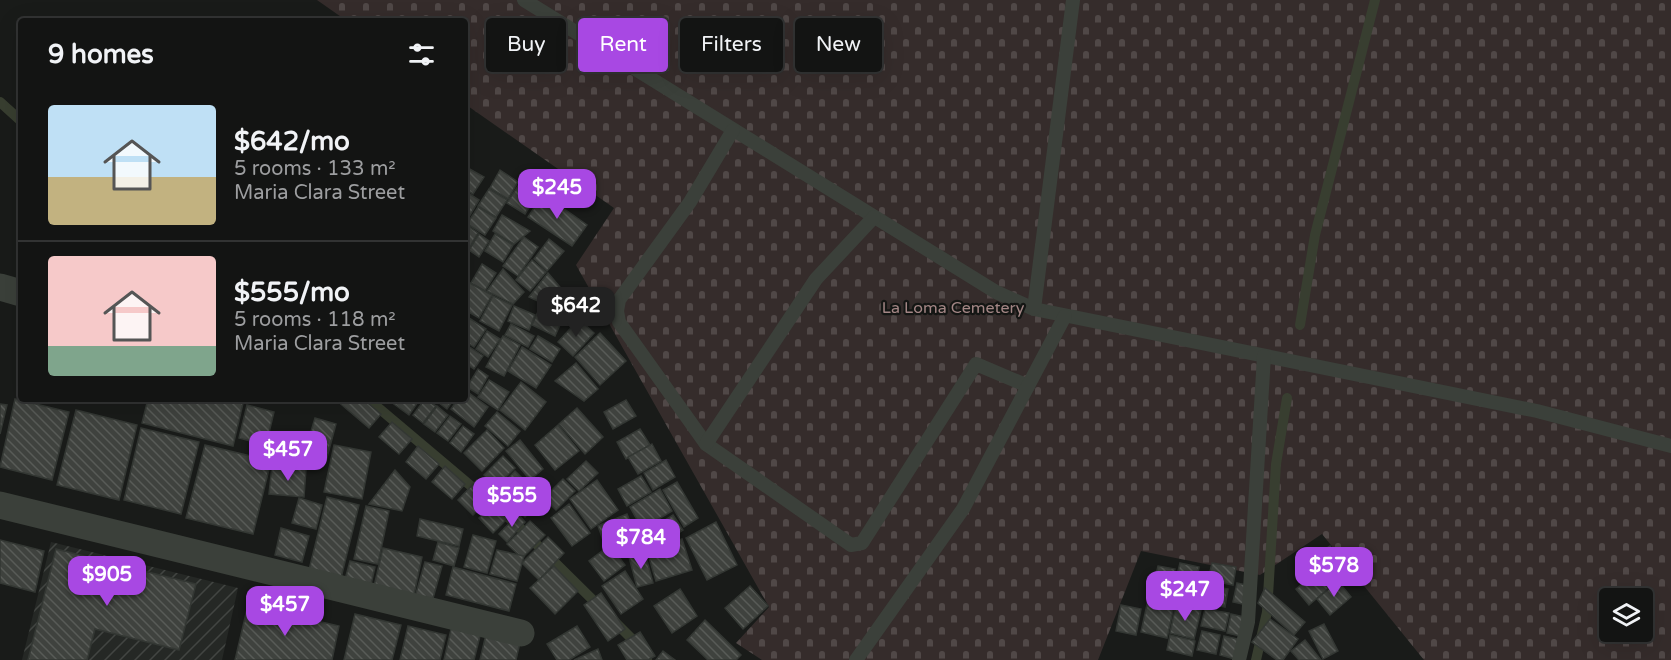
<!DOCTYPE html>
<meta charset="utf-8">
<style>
body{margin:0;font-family:"Varela Round",sans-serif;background:#1c1d1c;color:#f1f3f6;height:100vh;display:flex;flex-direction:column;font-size:22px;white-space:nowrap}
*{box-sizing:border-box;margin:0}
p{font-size:20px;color:#9d9ea0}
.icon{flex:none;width:33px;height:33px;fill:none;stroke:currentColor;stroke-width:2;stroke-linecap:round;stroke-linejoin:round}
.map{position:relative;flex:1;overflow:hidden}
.side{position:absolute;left:18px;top:18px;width:450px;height:384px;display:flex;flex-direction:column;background:#131413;border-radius:6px;box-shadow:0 6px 24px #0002,0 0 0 2px #323333}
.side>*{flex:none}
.guide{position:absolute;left:486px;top:18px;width:570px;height:54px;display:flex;gap:12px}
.buttons{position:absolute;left:1599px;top:588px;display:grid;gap:12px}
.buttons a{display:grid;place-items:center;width:54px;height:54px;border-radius:6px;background:#131413;box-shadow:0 6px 24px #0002,0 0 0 2px #323333;font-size:30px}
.price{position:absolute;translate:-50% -51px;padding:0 14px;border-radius:12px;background:#a848e3;color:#fff;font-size:20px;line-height:39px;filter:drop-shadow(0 2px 3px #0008)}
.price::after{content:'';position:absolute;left:50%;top:36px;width:18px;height:14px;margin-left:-9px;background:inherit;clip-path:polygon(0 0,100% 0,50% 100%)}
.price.on{background:#222;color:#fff}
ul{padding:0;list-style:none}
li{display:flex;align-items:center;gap:18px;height:150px;padding:0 30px}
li+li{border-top:2px solid #323333}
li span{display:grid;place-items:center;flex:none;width:168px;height:120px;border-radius:6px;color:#555}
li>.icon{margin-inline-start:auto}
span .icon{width:72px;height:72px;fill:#fffc;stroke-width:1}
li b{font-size:26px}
h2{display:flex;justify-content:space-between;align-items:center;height:72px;padding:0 30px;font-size:26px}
.tag{padding:0 21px;border-radius:6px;background:#131413;box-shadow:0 6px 24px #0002,0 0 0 2px #323333;font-size:21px;line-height:54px}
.tag.on{background:#a848e3;color:#fff}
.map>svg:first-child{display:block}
.industrial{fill:url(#industrial-furrows)}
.cemetery{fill:url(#cemetery-stones);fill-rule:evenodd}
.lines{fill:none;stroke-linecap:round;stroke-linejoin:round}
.stream{stroke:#383e30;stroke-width:10}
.building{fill:url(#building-back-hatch);stroke:#333733;stroke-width:1.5}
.service{stroke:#3b403a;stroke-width:14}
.minor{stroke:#3b403a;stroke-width:27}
.labels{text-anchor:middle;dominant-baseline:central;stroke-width:4.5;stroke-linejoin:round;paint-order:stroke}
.park-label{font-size:16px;fill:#a38685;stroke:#141614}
</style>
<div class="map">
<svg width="1671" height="660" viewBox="0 0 1671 660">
<defs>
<pattern id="industrial-furrows" width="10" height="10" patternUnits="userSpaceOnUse" patternTransform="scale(1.5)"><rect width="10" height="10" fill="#252825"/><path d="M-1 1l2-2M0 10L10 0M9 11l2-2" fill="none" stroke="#424542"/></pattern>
<pattern id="cemetery-stones" width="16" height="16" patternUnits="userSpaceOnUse" patternTransform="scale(1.5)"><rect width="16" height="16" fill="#352c2b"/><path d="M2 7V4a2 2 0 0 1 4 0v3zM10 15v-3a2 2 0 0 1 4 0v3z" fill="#504847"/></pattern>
<pattern id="building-back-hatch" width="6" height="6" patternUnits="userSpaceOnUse" patternTransform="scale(1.5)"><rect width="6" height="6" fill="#3f423e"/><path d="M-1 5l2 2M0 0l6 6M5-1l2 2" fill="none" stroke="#585b57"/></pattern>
</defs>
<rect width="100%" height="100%" fill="#191b19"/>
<polygon class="industrial" points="51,542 238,588 222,660 22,660"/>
<path class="cemetery" d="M317,0H1671V660H1424L1322,534L1260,575L1141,551L1098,660H762L736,643L769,607L576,265L614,208L465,104V21H347ZM1610,598H1642V632H1610Z"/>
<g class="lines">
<g class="stream">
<polyline points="0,102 21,121"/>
<polyline points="1300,325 1315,235 1375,0"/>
<polyline points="368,399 516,524 602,609"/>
<polyline points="615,622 646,653 647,660"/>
<polyline points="1256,660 1267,612 1276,464 1287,398"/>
</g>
</g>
<g class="building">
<polygon points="466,167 484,177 473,194 465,189"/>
<polygon points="500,170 518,182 508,199 490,188"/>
<polygon points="518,186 536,197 525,214 507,203"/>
<polygon points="489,189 507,200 496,217 478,206"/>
<polygon points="465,191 479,200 469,217 465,214"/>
<polygon points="543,194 587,225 572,246 528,217"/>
<polygon points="478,207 496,218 485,235 467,224"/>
<polygon points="502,215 530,231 514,244 493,231"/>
<polygon points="465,224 478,233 468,250 465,248"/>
<polygon points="479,234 489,241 479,257 469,250"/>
<polygon points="495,234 513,245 503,262 485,251"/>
<polygon points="524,237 538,247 518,276 503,266"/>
<polygon points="549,239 564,251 547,271 534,259"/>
<polygon points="532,260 546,272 530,291 516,280"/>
<polygon points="482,264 496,273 485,291 471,283"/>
<polygon points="503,269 524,292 513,304 487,291"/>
<polygon points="548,273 565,293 559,303 540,302 529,297"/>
<polygon points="466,281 492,295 479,318 465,310"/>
<polygon points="493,296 512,305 499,331 480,321"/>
<polygon points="541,305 564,316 555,336 532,325"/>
<polygon points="514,306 535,315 529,330 508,321"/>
<polygon points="469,318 486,329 474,347 465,341 465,325"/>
<polygon points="579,319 594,333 573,356 558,342"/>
<polygon points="511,324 534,336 528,347 505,335"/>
<polygon points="487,331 500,339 488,357 476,349"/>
<polygon points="600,333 626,361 600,385 575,357"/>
<polygon points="503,336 520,345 504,376 486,367"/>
<polygon points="538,336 560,349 552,362 530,349"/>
<polygon points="465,344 483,356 474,369 465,363"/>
<polygon points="522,347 551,365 536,388 508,371"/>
<polygon points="576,363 598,389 584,401 555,381"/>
<polygon points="478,369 488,376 478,394 467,387"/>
<polygon points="489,380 509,392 498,410 478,397"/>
<polygon points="521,382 546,402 525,430 500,410"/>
<polygon points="465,390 488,407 474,427 451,409 458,399 465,399"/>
<polygon points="15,399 69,412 52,480 0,467"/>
<polygon points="148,399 244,399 233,446 142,423"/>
<polygon points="335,399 363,399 381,414 369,428"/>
<polygon points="387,399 420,399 409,415"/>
<polygon points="425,399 436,406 423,423 413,415"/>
<polygon points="434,399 454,399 447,409"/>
<polygon points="626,400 636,416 613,429 604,412"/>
<polygon points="0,404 7,405 0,434"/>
<polygon points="247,405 274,412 266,445 239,438"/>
<polygon points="437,406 448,415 435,432 424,424"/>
<polygon points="577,408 603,437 585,454 559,424"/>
<polygon points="76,410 137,425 119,500 57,485"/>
<polygon points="497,412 520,431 508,446 485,426"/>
<polygon points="450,416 461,424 448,441 437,433"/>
<polygon points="315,418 336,424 326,461 304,455"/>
<polygon points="392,422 412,439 399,454 379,437"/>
<polygon points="558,425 579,451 555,470 535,445"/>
<polygon points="463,426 474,434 461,452 450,443"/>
<polygon points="141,428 199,442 181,514 124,500"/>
<polygon points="640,429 650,445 626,459 617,442"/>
<polygon points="487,430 504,448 482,471 464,453"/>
<polygon points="520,440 543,469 530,480 506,451"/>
<polygon points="652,444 661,461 638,474 628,457"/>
<polygon points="205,445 271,461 253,534 186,518"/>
<polygon points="334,445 371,452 362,499 324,492"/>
<polygon points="418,446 439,464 426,479 406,462"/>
<polygon points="503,456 515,468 496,487 484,475"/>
<polygon points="666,460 675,477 653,490 644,473"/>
<polygon points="586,461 598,473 579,491 567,479"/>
<polygon points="272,466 306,469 304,497 269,494"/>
<polygon points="445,466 465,484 452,499 432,482"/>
<polygon points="395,470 410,487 402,511 369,504"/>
<polygon points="515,471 527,483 509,501 496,490"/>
<polygon points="641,476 651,492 627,506 618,489"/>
<polygon points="563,479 575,491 556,510 544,498"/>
<polygon points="477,480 493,495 473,515 458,500"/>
<polygon points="597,480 618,510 591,529 570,499"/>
<polygon points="677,482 698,518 684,527 663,490"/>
<polygon points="532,486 544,497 525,517 513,504"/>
<polygon points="660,489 672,511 642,529 630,507"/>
<polygon points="327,497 359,505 339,586 307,578"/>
<polygon points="299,498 322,505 316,529 292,523"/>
<polygon points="498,498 513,513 493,533 479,518"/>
<polygon points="569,504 590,533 572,546 551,518"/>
<polygon points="366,506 389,511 378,564 354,559"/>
<polygon points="518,514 525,522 507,542 499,534"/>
<polygon points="627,514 634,531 604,543 598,526"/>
<polygon points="673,515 683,530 654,549 643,534"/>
<polygon points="420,519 463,529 459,546 417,536"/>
<polygon points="530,521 545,535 522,558 507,544"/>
<polygon points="716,522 737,565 707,580 686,538"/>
<polygon points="281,528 309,536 302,562 275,555"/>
<polygon points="473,535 496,541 487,573 464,567"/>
<polygon points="548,537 564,553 539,580 522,563"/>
<polygon points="682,539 692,570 656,581 647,551"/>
<polygon points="0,540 44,551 35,592 0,583"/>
<polygon points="438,542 459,548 454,566 433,560"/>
<polygon points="610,545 625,565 604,581 589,561"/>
<polygon points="1330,546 1347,574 1331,583 1314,556"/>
<polygon points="383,548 422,557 412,604 372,595"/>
<polygon points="56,549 196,584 179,650 95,629 87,660 28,660"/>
<polygon points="497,550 524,556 517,581 490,574"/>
<polygon points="645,553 653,583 637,587 629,557"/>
<polygon points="350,561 375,567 369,593 343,587"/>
<polygon points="425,562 442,566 432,602 415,597"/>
<polygon points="1180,563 1199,567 1196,584 1176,579"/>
<polygon points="1212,563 1236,567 1233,585 1208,580"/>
<polygon points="554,566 578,591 555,614 530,588"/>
<polygon points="1158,566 1175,569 1170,591 1153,587"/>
<polygon points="453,567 516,584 509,611 446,595"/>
<polygon points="625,571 643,599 621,614 602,586"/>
<polygon points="1317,571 1330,587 1309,605 1296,589"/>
<polygon points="1338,581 1351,597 1330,615 1317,599"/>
<polygon points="1176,583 1196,587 1192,604 1172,599"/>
<polygon points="1237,583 1256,587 1252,606 1233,602"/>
<polygon points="1204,584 1228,589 1225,607 1200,601"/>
<polygon points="750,586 768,606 743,629 725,608"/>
<polygon points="1265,588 1305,622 1294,635 1258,603"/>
<polygon points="680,589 697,616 672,633 654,606"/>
<polygon points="601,593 625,629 608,641 584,605"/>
<polygon points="1148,600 1174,606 1167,638 1141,632"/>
<polygon points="248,605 339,626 332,660 235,660"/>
<polygon points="1121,605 1141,609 1136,635 1116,631"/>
<polygon points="1176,605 1201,610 1194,639 1170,633"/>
<polygon points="1205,609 1229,613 1225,631 1201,626"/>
<polygon points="355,614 401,625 392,660 344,660"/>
<polygon points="1231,614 1249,618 1245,637 1227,633"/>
<polygon points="1270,619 1298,639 1283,660 1277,660 1252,642"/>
<polygon points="705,620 741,655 736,660 708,660 687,640"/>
<polygon points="1324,624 1338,651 1323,659 1309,631"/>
<polygon points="452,625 481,632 474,660 444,660"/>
<polygon points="408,626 446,635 440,660 400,660"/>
<polygon points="577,626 590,647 569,660 557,660 547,644"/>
<polygon points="487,630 521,638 516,660 480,660"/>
<polygon points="1202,631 1220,635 1216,654 1197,650"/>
<polygon points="640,632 655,656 648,660 627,660 618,645"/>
<polygon points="1170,635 1195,641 1192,656 1167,650"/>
<polygon points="1224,636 1242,640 1238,660 1220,655"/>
<polygon points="1305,640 1321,660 1299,660 1291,651"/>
<polygon points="598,649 602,660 574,660"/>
<polygon points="663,651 675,660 656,660"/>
</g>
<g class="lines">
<g class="service">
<polyline points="524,0 996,292 1034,309 1537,411 1671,446"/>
<polyline points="733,130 690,202 619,300 617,311 619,322 706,444 851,545 862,543 976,364 1028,386"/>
<polyline points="1034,309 1073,0"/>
<polyline points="706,444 816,279 874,217"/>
<polyline points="856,660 963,509 1065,316"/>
<polyline points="1239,660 1248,622 1264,356"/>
</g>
<g class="minor">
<polyline points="0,287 21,293"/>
<polyline points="0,505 521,633"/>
</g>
</g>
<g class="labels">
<g class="park-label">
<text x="953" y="308">La Loma Cemetery</text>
</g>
</g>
</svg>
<div class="buttons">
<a><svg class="icon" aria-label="layers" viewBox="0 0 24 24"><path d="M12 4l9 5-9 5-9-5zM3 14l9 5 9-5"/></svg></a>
</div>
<b class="price" style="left:557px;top:220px">$245</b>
<b class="price on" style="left:576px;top:338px">$642</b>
<b class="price" style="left:288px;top:482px">$457</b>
<b class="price" style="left:512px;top:528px">$555</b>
<b class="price" style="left:641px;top:570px">$784</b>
<b class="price" style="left:1334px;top:598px">$578</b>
<b class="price" style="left:107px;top:607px">$905</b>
<b class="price" style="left:1185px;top:622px">$247</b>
<b class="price" style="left:285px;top:637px">$457</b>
<div class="guide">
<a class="tag">Buy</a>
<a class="tag on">Rent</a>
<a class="tag">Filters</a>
<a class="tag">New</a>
</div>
<section class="side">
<h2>9 homes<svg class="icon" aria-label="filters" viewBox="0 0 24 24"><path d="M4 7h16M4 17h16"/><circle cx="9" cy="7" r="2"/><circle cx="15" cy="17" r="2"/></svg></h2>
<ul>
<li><span style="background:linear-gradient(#bfe0f5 60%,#c2b280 0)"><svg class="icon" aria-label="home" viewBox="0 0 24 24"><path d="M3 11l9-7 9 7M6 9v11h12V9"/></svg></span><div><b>$642/mo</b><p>5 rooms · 133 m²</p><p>Maria Clara Street</p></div></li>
<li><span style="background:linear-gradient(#f6c9c9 75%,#7fa58c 0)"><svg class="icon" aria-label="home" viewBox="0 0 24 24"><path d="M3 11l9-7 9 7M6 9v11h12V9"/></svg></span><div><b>$555/mo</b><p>5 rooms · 118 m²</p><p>Maria Clara Street</p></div></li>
</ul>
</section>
</div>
